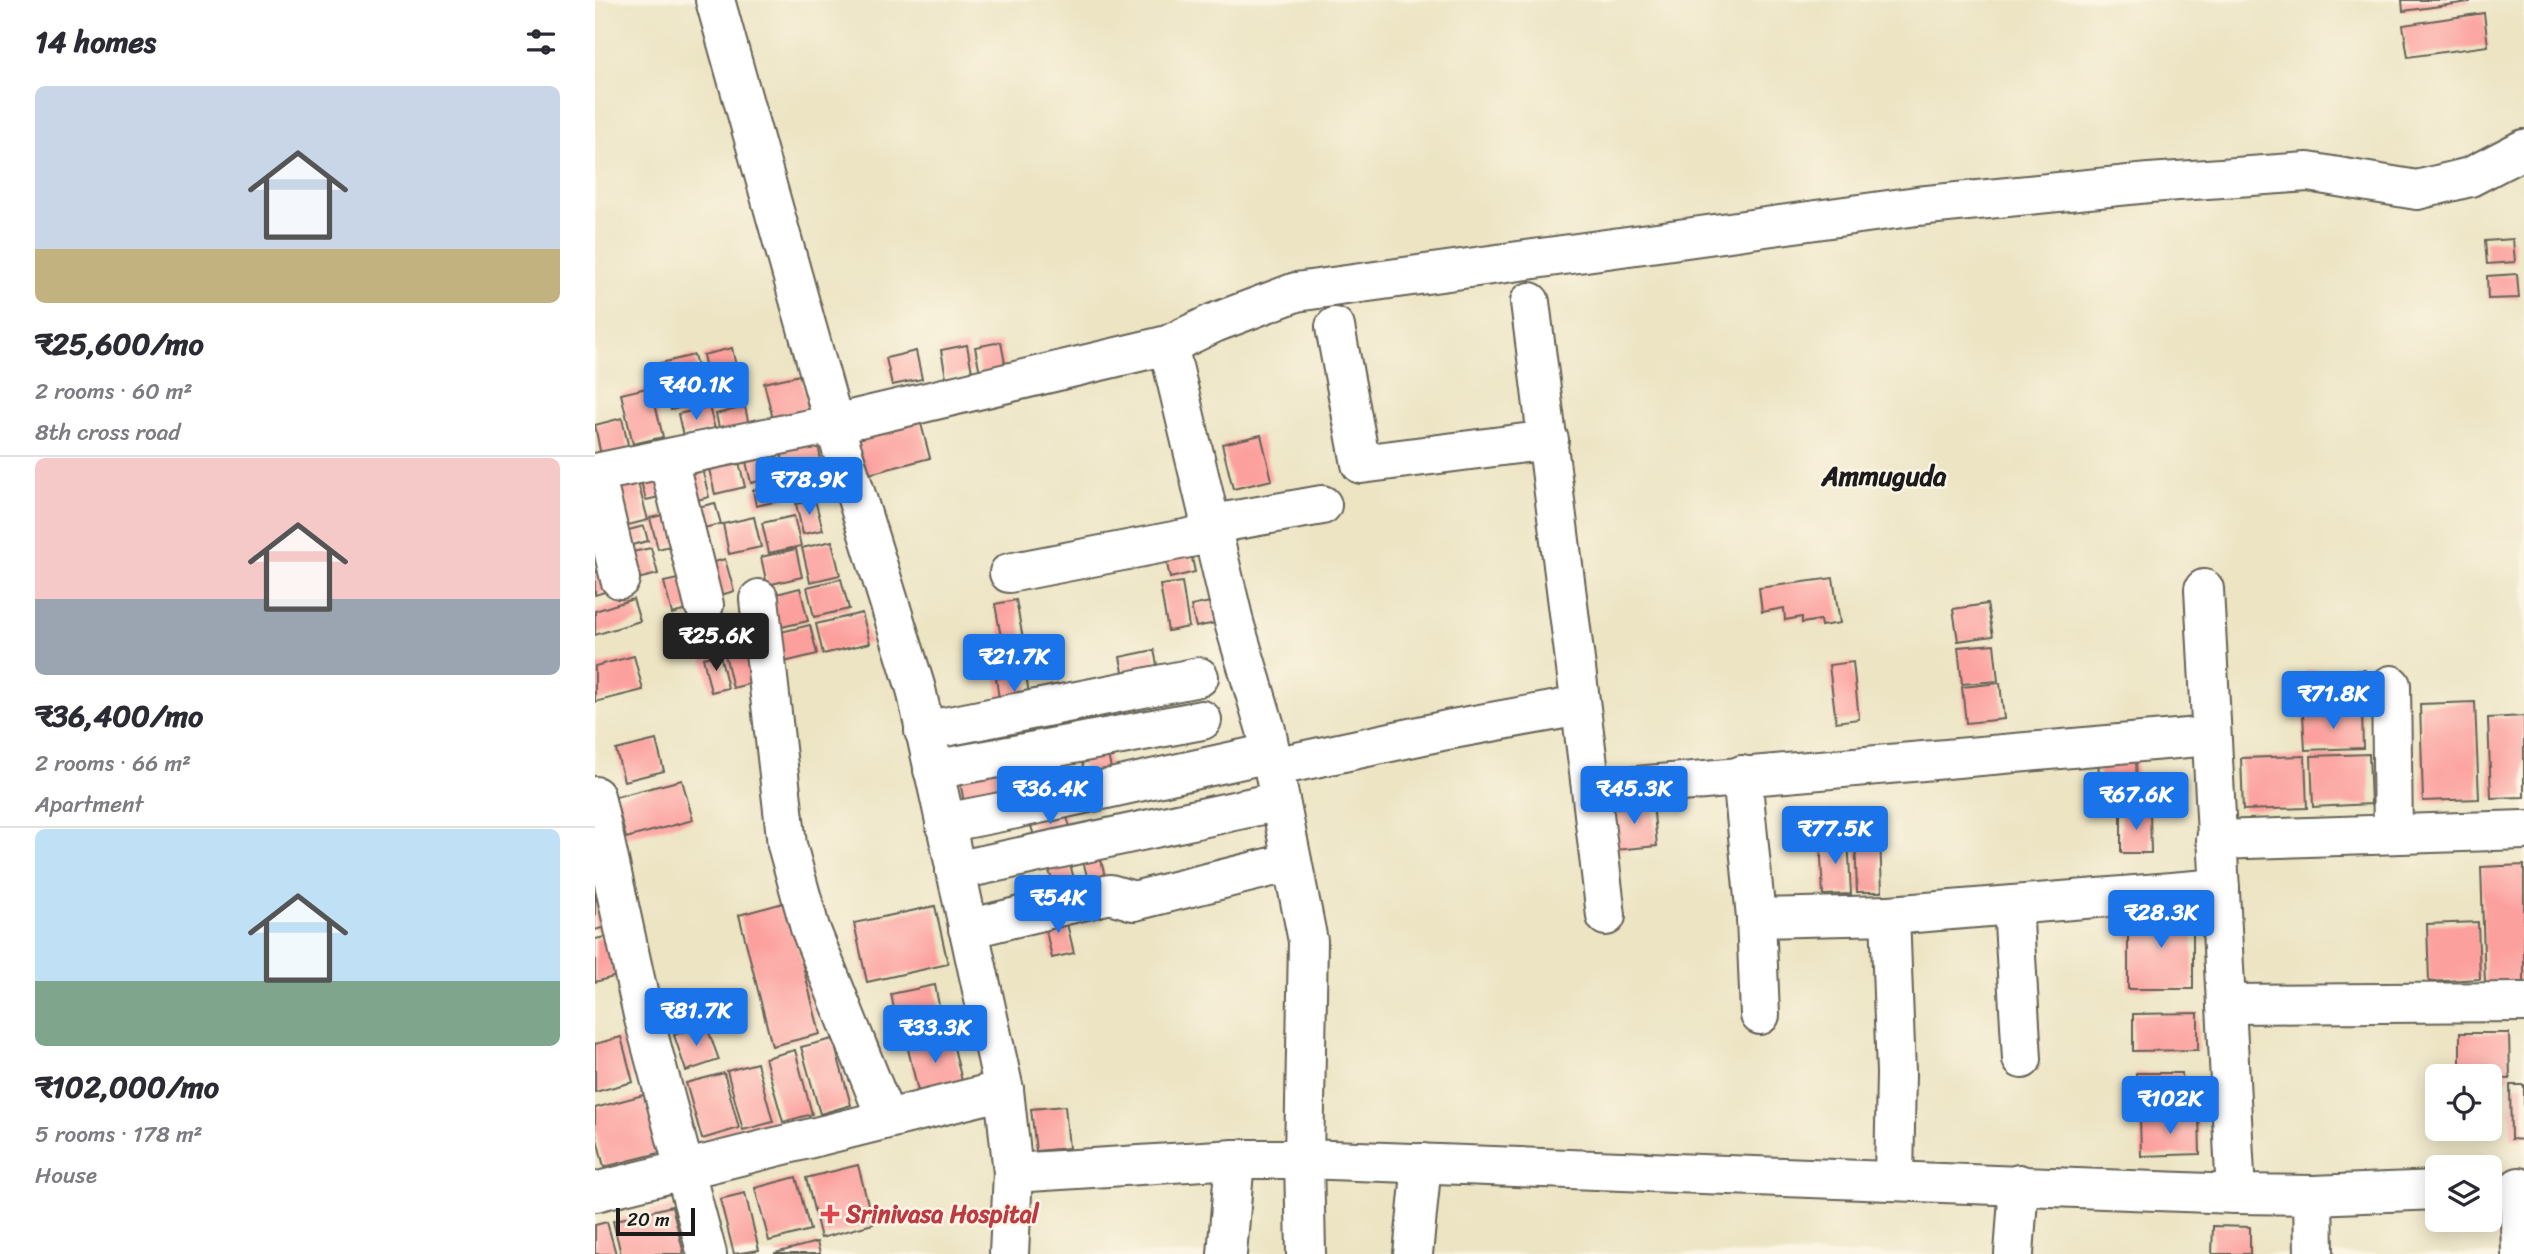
<!DOCTYPE html>
<meta charset="utf-8">
<style>
body{margin:0;font-family:Sriracha,sans-serif;background:#f2f2f3;color:#2b2b33;height:100vh;display:flex;flex-direction:column;font-size:26px;white-space:nowrap}
*{box-sizing:border-box;margin:0}
p{font-size:23px;color:#7c7c81}
.icon{flex:none;width:38px;height:38px;fill:none;stroke:currentColor;stroke-width:2;stroke-linecap:round;stroke-linejoin:round}
.map{position:relative;flex:1;overflow:hidden}
.side{display:flex;flex-direction:column;background:#fff;width:595px}
.side>*{flex:none}
.buttons{position:absolute;left:1830px;top:1064px;display:grid;gap:14px}
.buttons a{display:grid;place-items:center;width:77px;height:77px;border-radius:10px;background:#fff;box-shadow:0 4px 18px #0003;font-size:35px}
.scale{position:absolute;left:21px;bottom:18px;width:79px;box-sizing:border-box;padding-left:7px;border:4px solid #1c1c1c;border-top:0;font-size:19px;line-height:24px;white-space:nowrap;color:#1c1c1c;-webkit-text-stroke:5px #fcf5e5;paint-order:stroke}
.price{position:absolute;translate:-50% -60px;padding:0 16px;border-radius:7px;background:#1a73e8;color:#fff;font-size:23px;line-height:46px;filter:drop-shadow(0 2px 4px #0008)}
.price::after{content:'';position:absolute;left:50%;top:42px;width:21px;height:16px;margin-left:-10px;background:inherit;clip-path:polygon(0 0,100% 0,50% 100%)}
.price.on{background:#222;color:#fff}
ul{padding:0;list-style:none}
li{display:grid;align-content:center;gap:14px;height:371px;padding:0 35px}
li+li{border-top:2px solid #e1e1e2}
li span{display:grid;place-items:center;height:217px;border-radius:10px;color:#555}
li>.icon{margin-inline-start:auto}
span .icon{width:126px;height:126px;fill:#fffc;stroke-width:1}
li b{font-size:30px}
h2{display:flex;justify-content:space-between;align-items:center;height:84px;padding:0 35px;font-size:30px}
main{display:flex;flex:1;min-height:0}
.map>svg:first-child{display:block}
.building{fill:#fca09e}
.lines{fill:none;stroke-linecap:round;stroke-linejoin:round}
.minor-casing{stroke:#656256;stroke-width:42}
.minor{stroke:#fff;stroke-width:38}
.health-dot{fill:#e0444e;stroke:#fcf5e5;stroke-width:2.5}
.labels{text-anchor:middle;dominant-baseline:central;stroke-width:5;stroke-linejoin:round;paint-order:stroke}
.health-label{font-size:24px;font-weight:bold;fill:#be3a42;stroke:#fcf5e5;text-anchor:start}
.neighbourhood-label{font-size:26px;font-weight:bold;fill:#1c1c1c;stroke:#fcf5e5}
</style>
<main>
<section class="side">
<h2>14 homes<svg class="icon" aria-label="filters" viewBox="0 0 24 24"><path d="M4 7h16M4 17h16"/><circle cx="9" cy="7" r="2"/><circle cx="15" cy="17" r="2"/></svg></h2>
<ul>
<li><span style="background:linear-gradient(#c9d6e8 75%,#c2b280 0)"><svg class="icon" aria-label="home" viewBox="0 0 24 24"><path d="M3 11l9-7 9 7M6 9v11h12V9"/></svg></span><div><b>₹25,600/mo</b><p>2 rooms · 60 m²</p><p>8th cross road</p></div></li>
<li><span style="background:linear-gradient(#f6c9c9 65%,#9aa5b1 0)"><svg class="icon" aria-label="home" viewBox="0 0 24 24"><path d="M3 11l9-7 9 7M6 9v11h12V9"/></svg></span><div><b>₹36,400/mo</b><p>2 rooms · 66 m²</p><p>Apartment</p></div></li>
<li><span style="background:linear-gradient(#bfe0f5 70%,#7fa58c 0)"><svg class="icon" aria-label="home" viewBox="0 0 24 24"><path d="M3 11l9-7 9 7M6 9v11h12V9"/></svg></span><div><b>₹102,000/mo</b><p>5 rooms · 178 m²</p><p>House</p></div></li>
</ul>
</section>
<div class="map">
<svg width="1929" height="1254" viewBox="0 0 1929 1254">
<rect width="100%" height="100%" fill="#fcf5e5"/>
<filter id="ink" filterUnits="userSpaceOnUse"><feTurbulence type="fractalNoise" baseFrequency=".0143" numOctaves="2"/><feDisplacementMap in="SourceGraphic" scale="14" xChannelSelector="R" yChannelSelector="G"/><feConvolveMatrix kernelMatrix="1 2 1 2 8 2 1 2 1" color-interpolation-filters="sRGB"/></filter>
<filter id="wash" filterUnits="userSpaceOnUse"><feTurbulence type="fractalNoise" baseFrequency=".00686" numOctaves="4" result="noise"/><feDisplacementMap in="SourceGraphic" scale="28" xChannelSelector="R" yChannelSelector="G"/><feGaussianBlur stdDeviation="1.57" result="paint"/><feColorMatrix in="noise" values="0 0 0 0 0 0 0 0 0 0 0 0 0 0 0 0 0 1.4 0 .05"/><feComposite in="paint" operator="in"/></filter>
<g filter="url(#wash)">
<rect width="100%" height="100%" fill="#ece4c3"/>
<g id="blocks">
<g class="building">
<polygon points="1807,0 1875,0 1875,2 1808,11"/>
<polygon points="1889,13 1893,46 1813,57 1808,25"/>
<polygon points="1918,239 1920,262 1892,264 1890,241"/>
<polygon points="1922,274 1924,298 1893,299 1892,276"/>
<polygon points="406,342 411,369 385,373 380,347"/>
<polygon points="372,345 377,372 351,377 346,350"/>
<polygon points="137,348 143,375 114,382 108,355"/>
<polygon points="321,351 327,379 297,385 291,358"/>
<polygon points="99,355 104,374 63,384 58,365"/>
<polygon points="205,375 216,418 180,427 169,383"/>
<polygon points="105,380 111,402 76,410 71,388"/>
<polygon points="56,387 68,437 38,444 26,394"/>
<polygon points="114,407 120,429 88,436 83,414"/>
<polygon points="150,407 154,425 125,432 121,414"/>
<polygon points="323,412 335,458 270,475 258,430"/>
<polygon points="27,418 34,449 6,456 0,425"/>
<polygon points="666,435 677,480 638,489 627,444"/>
<polygon points="221,436 227,465 191,474 184,445"/>
<polygon points="178,446 185,476 156,483 149,453"/>
<polygon points="143,458 150,487 120,494 113,465"/>
<polygon points="67,468 73,495 51,500 44,474"/>
<polygon points="107,468 114,497 90,503 83,474"/>
<polygon points="43,483 53,520 25,527 16,489"/>
<polygon points="188,483 192,499 161,506 158,490"/>
<polygon points="220,500 228,530 208,534 201,504"/>
<polygon points="120,503 126,524 95,531 90,510"/>
<polygon points="80,512 87,543 63,549 55,518"/>
<polygon points="199,516 206,546 174,553 167,523"/>
<polygon points="159,517 166,547 134,554 128,524"/>
<polygon points="49,526 53,541 25,548 22,533"/>
<polygon points="237,541 245,575 215,582 207,548"/>
<polygon points="594,544 600,572 575,578 569,550"/>
<polygon points="56,548 63,574 30,582 24,555"/>
<polygon points="201,549 207,577 172,585 166,557"/>
<polygon points="130,559 139,591 113,599 104,566"/>
<polygon points="17,567 23,588 0,595 0,572"/>
<polygon points="92,577 99,608 77,614 69,582"/>
<polygon points="1238,578 1245,623 1226,626 1225,620 1207,623 1207,617 1190,620 1189,608 1167,612 1164,588"/>
<polygon points="246,579 254,609 219,617 212,587"/>
<polygon points="587,582 594,627 573,631 565,585"/>
<polygon points="205,588 213,621 182,628 174,596"/>
<polygon points="38,599 45,621 0,635 0,611"/>
<polygon points="421,600 431,656 410,659 400,604"/>
<polygon points="620,601 625,622 601,627 596,606"/>
<polygon points="1392,604 1398,636 1363,641 1358,609"/>
<polygon points="267,613 275,643 228,654 221,624"/>
<polygon points="215,625 222,654 189,662 182,633"/>
<polygon points="1399,644 1403,681 1367,684 1363,647"/>
<polygon points="152,645 161,682 138,688 129,650"/>
<polygon points="559,650 565,679 531,686 525,657"/>
<polygon points="125,654 133,688 116,692 108,658"/>
<polygon points="39,656 48,690 0,702 0,666"/>
<polygon points="1258,662 1264,719 1241,722 1234,665"/>
<polygon points="1736,670 1738,708 1712,709 1710,671"/>
<polygon points="1770,670 1771,706 1742,707 1741,671"/>
<polygon points="431,674 436,709 406,713 401,678"/>
<polygon points="1405,683 1409,719 1371,723 1367,687"/>
<polygon points="1880,702 1884,799 1828,801 1825,704"/>
<polygon points="1767,712 1768,748 1710,750 1708,714"/>
<polygon points="1929,716 1929,797 1896,798 1893,718"/>
<polygon points="61,740 69,771 29,781 21,750"/>
<polygon points="511,746 517,773 490,778 485,751"/>
<polygon points="1503,754 1541,754 1542,803 1505,804"/>
<polygon points="1774,754 1776,804 1718,807 1716,756"/>
<polygon points="1710,756 1712,808 1648,810 1646,758"/>
<polygon points="442,757 449,798 371,813 363,771"/>
<polygon points="87,780 98,820 31,838 20,797"/>
<polygon points="1058,802 1062,846 1020,850 1015,806"/>
<polygon points="468,805 478,836 442,847 433,815"/>
<polygon points="1526,810 1555,811 1556,853 1526,853"/>
<polygon points="1253,837 1256,894 1228,895 1225,838"/>
<polygon points="1260,837 1285,837 1287,892 1262,892"/>
<polygon points="503,849 510,876 493,880 486,853"/>
<polygon points="473,857 483,893 462,899 452,863"/>
<polygon points="1929,865 1929,982 1890,984 1886,867"/>
<polygon points="0,892 10,927 0,930"/>
<polygon points="192,902 225,1034 177,1046 144,915"/>
<polygon points="340,906 353,964 272,982 259,923"/>
<polygon points="469,911 479,953 457,958 448,917"/>
<rect x="1533" y="911" width="65" height="78"/>
<polygon points="1883,922 1885,979 1834,982 1832,924"/>
<polygon points="11,937 22,976 0,982 0,939"/>
<polygon points="340,985 350,1035 306,1044 296,994"/>
<polygon points="1603,1013 1603,1050 1538,1051 1538,1014"/>
<polygon points="111,1024 124,1060 91,1071 79,1035"/>
<polygon points="1865,1033 1914,1033 1915,1079 1865,1076"/>
<polygon points="26,1037 38,1082 0,1092 0,1044"/>
<polygon points="238,1039 256,1105 225,1114 206,1047"/>
<polygon points="357,1039 367,1081 323,1091 313,1049"/>
<polygon points="200,1050 217,1114 188,1122 170,1058"/>
<polygon points="162,1063 178,1122 148,1130 132,1071"/>
<polygon points="129,1073 144,1128 107,1139 91,1083"/>
<polygon points="1541,1073 1587,1073 1588,1109 1541,1110"/>
<polygon points="1915,1085 1929,1085 1929,1140 1916,1139"/>
<polygon points="52,1094 68,1152 9,1167 0,1131 0,1108"/>
<polygon points="470,1106 474,1148 441,1151 436,1109"/>
<polygon points="1604,1115 1605,1154 1546,1156 1545,1117"/>
<polygon points="263,1165 278,1224 226,1238 211,1178"/>
<polygon points="201,1177 215,1230 174,1241 160,1188"/>
<polygon points="150,1193 164,1250 139,1254 125,1199"/>
<polygon points="77,1206 89,1254 26,1254 18,1221"/>
<polygon points="12,1222 21,1254 0,1254 0,1225"/>
<polygon points="1618,1226 1655,1227 1655,1254 1617,1254"/>
<polygon points="222,1242 225,1254 180,1254 180,1253"/>
</g>
</g>
</g>
<g filter="url(#ink)">
<use href="#blocks" fill-opacity="0" stroke="#656256" stroke-width="2"/>
<g class="lines">
<g class="minor-casing">
<g id="minor">
<polyline points="120,0 239,424 321,689 409,1090 418,1173 414,1254"/>
<polyline points="935,302 995,780 1007,789 1615,736"/>
<polyline points="740,327 766,464 954,440"/>
<polyline points="573,345 640,626 671,730 713,941 709,1159 711,1254"/>
<polyline points="73,459 109,605"/>
<polyline points="618,524 727,505"/>
<polyline points="414,573 620,533"/>
<polyline points="25,579 0,473 239,424 573,345 619,323 701,292 1322,206 1554,183 1713,172 1822,190 1875,177 1929,149"/>
<polyline points="1609,589 1641,1194"/>
<polyline points="164,599 192,845 215,928 291,1118"/>
<polyline points="1796,685 1798,834"/>
<polyline points="329,731 604,677"/>
<polyline points="678,767 852,730 985,706"/>
<polyline points="338,770 607,720"/>
<polyline points="1147,775 1161,918 1295,915 1301,1073 1299,1180"/>
<polyline points="995,780 1011,916"/>
<polyline points="0,796 48,1015 112,1254"/>
<polyline points="430,807 675,753"/>
<polyline points="350,823 421,809"/>
<polyline points="1621,840 1929,830"/>
<polyline points="360,871 685,801"/>
<polyline points="1418,905 1427,1059"/>
<polyline points="1295,915 1625,888"/>
<polyline points="1161,918 1165,1015"/>
<polyline points="373,929 515,894 539,901 697,862"/>
<polyline points="1631,1004 1929,1002"/>
<polyline points="418,1173 640,1159 709,1159 1641,1194 1718,1195 1843,1190"/>
<polyline points="1924,1187 1926,1254"/>
<polyline points="0,1192 409,1090"/>
<polyline points="1718,1195 1719,1254"/>
<polyline points="632,1254 640,1159"/>
<polyline points="818,1254 827,1163"/>
<polyline points="1419,1254 1424,1184"/>
</g>
</g>
<use href="#minor" class="minor"/>
</g>
</g>
<path class="health-dot" d="M231.5 1203.5h7v7h7v7h-7v7h-7v-7h-7v-7h7z"/>
<g class="labels">
<g class="health-label">
<text x="251" y="1214">Srinivasa Hospital</text>
</g>
<g class="neighbourhood-label">
<text x="1289" y="476">Ammuguda</text>
</g>
</g>
</svg>
<div class="buttons">
<a><svg class="icon" aria-label="locate" viewBox="0 0 24 24"><circle cx="12" cy="12" r="6"/><path d="M12 2v4M12 18v4M2 12h4M18 12h4"/></svg></a>
<a><svg class="icon" aria-label="layers" viewBox="0 0 24 24"><path d="M12 4l9 5-9 5-9-5zM3 14l9 5 9-5"/></svg></a>
</div>
<div class="scale">20 m</div>
<b class="price" style="left:101px;top:422px">₹40.1K</b>
<b class="price" style="left:214px;top:517px">₹78.9K</b>
<b class="price on" style="left:121px;top:673px">₹25.6K</b>
<b class="price" style="left:419px;top:694px">₹21.7K</b>
<b class="price" style="left:1738px;top:731px">₹71.8K</b>
<b class="price" style="left:455px;top:826px">₹36.4K</b>
<b class="price" style="left:1039px;top:826px">₹45.3K</b>
<b class="price" style="left:1541px;top:832px">₹67.6K</b>
<b class="price" style="left:1240px;top:866px">₹77.5K</b>
<b class="price" style="left:463px;top:935px">₹54K</b>
<b class="price" style="left:1566px;top:950px">₹28.3K</b>
<b class="price" style="left:101px;top:1048px">₹81.7K</b>
<b class="price" style="left:340px;top:1065px">₹33.3K</b>
<b class="price" style="left:1575px;top:1136px">₹102K</b>
</div>
</main>
